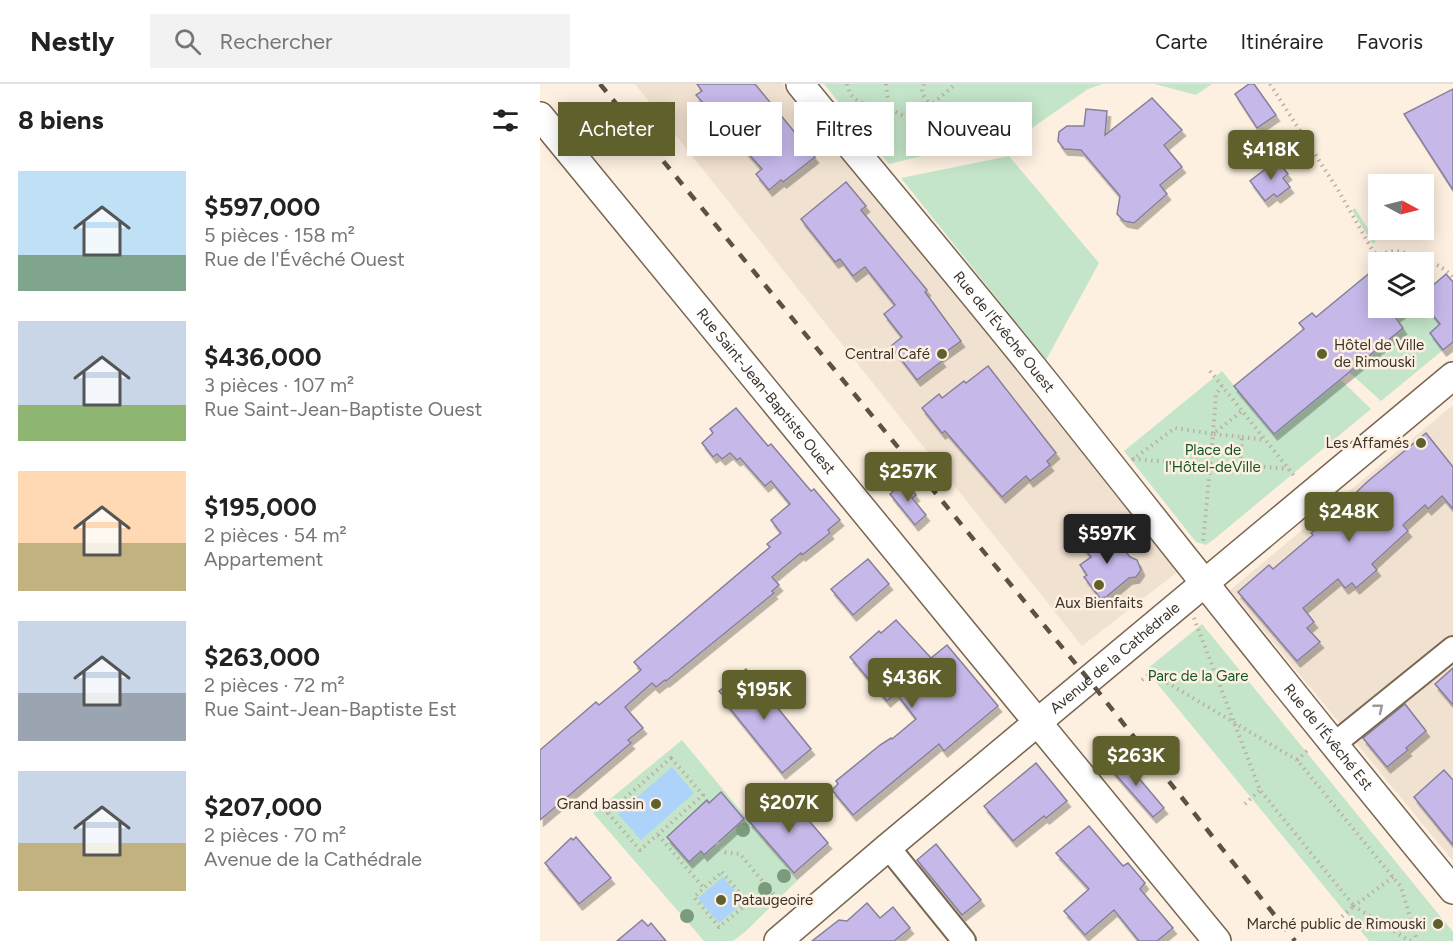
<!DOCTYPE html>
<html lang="fr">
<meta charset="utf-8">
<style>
body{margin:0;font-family:Figtree,sans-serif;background:#f2f2f2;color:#222;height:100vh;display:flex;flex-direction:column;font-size:22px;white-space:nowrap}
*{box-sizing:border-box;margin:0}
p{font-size:20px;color:#767676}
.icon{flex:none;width:33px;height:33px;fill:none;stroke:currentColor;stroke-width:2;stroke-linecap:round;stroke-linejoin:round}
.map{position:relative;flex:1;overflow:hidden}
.panel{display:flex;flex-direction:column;background:#fff;width:540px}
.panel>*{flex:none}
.hud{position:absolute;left:18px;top:18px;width:570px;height:54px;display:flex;gap:12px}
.needle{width:39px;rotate:97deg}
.buttons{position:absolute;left:828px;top:90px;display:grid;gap:12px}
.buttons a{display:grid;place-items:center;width:66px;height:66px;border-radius:0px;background:#fff;box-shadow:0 3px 15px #0003;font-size:30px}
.price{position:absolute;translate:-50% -51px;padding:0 14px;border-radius:6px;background:#60602d;color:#fff;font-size:20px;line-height:39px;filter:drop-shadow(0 2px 3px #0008)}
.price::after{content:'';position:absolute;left:50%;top:36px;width:18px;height:14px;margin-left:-9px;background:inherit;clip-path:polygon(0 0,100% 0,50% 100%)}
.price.active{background:#222;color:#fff}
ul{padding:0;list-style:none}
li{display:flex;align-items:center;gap:18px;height:150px;padding:0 18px}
li span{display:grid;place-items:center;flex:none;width:168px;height:120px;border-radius:0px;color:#555}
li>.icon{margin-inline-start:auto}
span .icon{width:72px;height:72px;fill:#fffc;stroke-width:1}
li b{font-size:26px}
h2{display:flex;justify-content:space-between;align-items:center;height:72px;padding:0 18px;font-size:26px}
.chip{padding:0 21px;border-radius:0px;background:#fff;box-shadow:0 3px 15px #0003;font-size:21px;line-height:54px}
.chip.active{background:#60602d;color:#fff}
header{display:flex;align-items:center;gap:36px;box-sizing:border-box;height:84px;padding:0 30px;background:#fff;border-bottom:2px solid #e0e0e0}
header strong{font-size:28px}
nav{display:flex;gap:33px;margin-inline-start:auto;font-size:21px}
.search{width:420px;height:54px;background:#f2f2f2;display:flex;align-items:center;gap:15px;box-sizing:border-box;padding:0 21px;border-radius:0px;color:#767676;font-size:22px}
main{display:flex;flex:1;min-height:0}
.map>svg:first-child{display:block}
.commercial{fill:#f1e1d0}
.green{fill:#c4e5c9}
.water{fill:#add3fb}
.building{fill:#c6b9ea;stroke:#87809a;stroke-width:1.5;filter:url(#shadow)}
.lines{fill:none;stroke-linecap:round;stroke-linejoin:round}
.minor-casing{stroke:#796651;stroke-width:26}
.tertiary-casing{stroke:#796651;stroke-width:30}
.path{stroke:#bcb0a3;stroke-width:4;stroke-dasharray:1.5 4.5;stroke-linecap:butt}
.minor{stroke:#fff;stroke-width:22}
.tertiary{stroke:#fff;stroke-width:27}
.rail{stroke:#5b5147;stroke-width:4.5;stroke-dasharray:10 10;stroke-linecap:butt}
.tree{fill:#7c9b7c}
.oneway{stroke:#9e9994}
.poi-dot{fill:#60602d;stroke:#fdf0e1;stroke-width:2}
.labels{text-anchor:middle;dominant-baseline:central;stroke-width:5;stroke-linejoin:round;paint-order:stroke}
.street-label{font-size:15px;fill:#3c332a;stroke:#fdf0e1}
.poi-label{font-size:15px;fill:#3c332a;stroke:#fdf0e1;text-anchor:end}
.park-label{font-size:15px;fill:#125629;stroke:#fdf0e1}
</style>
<header>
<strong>Nestly</strong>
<div class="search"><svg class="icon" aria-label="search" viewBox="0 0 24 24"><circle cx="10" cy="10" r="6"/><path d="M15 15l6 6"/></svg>Rechercher</div>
<nav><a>Carte</a><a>Itinéraire</a><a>Favoris</a></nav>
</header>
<main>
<section class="panel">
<h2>8 biens<svg class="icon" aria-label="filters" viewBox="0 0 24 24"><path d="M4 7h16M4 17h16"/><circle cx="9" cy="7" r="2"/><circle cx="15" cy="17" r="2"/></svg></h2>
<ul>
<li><span style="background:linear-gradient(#bfe0f5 70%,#7fa58c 0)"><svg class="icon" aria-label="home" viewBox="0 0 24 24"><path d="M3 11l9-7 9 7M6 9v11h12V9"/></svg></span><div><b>$597,000</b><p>5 pièces · 158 m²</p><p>Rue de l'Évêché Ouest</p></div></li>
<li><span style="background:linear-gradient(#c9d6e8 70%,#8fb573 0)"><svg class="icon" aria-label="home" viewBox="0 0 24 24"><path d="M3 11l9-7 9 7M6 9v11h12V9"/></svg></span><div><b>$436,000</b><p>3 pièces · 107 m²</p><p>Rue Saint-Jean-Baptiste Ouest</p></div></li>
<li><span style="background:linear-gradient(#ffd9b3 60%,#c2b280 0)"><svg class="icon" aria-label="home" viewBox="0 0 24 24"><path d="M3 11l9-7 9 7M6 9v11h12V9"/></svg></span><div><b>$195,000</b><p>2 pièces · 54 m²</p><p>Appartement</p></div></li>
<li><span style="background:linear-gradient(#c9d6e8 60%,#9aa5b1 0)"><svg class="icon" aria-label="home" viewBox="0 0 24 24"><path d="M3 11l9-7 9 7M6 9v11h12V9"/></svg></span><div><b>$263,000</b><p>2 pièces · 72 m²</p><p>Rue Saint-Jean-Baptiste Est</p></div></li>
<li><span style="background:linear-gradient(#c9d6e8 60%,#c2b280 0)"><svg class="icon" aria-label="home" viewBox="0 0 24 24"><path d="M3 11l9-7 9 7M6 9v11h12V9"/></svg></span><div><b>$207,000</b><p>2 pièces · 70 m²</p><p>Avenue de la Cathédrale</p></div></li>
</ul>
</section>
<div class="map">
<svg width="913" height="857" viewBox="0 0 913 857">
<defs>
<filter id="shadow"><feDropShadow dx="3.5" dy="6" stdDeviation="0" flood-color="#0004"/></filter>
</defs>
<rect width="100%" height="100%" fill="#fdf0e1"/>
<g class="commercial">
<polygon points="95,0 242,0 640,486 542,562"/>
<polygon points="913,321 913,777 690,506"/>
</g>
<g class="green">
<polygon points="284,0 563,0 548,5 489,46 349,80"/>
<polygon points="615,0 672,0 656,11"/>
<polygon points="469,72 559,179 506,276 361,94"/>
<polygon points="815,124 836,158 833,160 812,126"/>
<polygon points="884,220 900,240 890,249 903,266 841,317 809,288 863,244 855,233 867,224 884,224"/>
<polygon points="682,287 734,350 800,295 831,325 673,456 666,461 656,458 584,367"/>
<polygon points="662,540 913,848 913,857 829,857 606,586"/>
<polygon points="142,656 258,796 206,847 193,857 164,857 53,729"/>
</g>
<g class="water">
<polygon points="132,683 154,709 101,756 78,730"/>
<polygon points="183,793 204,818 179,839 158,814"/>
</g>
<g class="building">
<polygon points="157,0 215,0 261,56 269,56 268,64 275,73 243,98 241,96 229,106 216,90 222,85 156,11 162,7"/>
<polygon points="709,0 714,0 736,31 717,44 695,10"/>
<polygon points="913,5 913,106 864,30"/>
<polygon points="612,14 642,46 624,61 642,83 620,101 627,110 594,139 584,137 577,130 580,112 541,66 524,65 518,57 519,48 527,42 544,42 546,25 567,27 565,51"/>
<polygon points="737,76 748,90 743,94 750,103 737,113 734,110 725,117 710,97"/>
<polygon points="306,98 326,122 321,126 387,206 385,208 421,257 399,273 402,277 377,296 351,262 362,253 344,230 355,221 325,183 313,192 300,175 295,178 261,135"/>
<polygon points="838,182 838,224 867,224 855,233 863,244 734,350 694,302 764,245 759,239 772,229 776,233"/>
<polygon points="906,190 913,198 913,258 903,266 890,249 900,240 884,220 884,209"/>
<polygon points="448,282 516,369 507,377 510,381 490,397 486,392 462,413 405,347 402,349 382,324 399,310 402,314 424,297 426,299"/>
<polygon points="196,324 228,362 231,360 271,407 274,405 300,436 288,446 290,449 262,471 261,469 232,493 239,501 232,507 234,509 126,597 125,596 116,603 112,599 85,623 103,644 88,656 91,659 0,736 0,666 56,618 59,621 101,586 94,578 230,463 227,460 241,449 231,436 250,420 231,397 225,402 200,374 197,376 190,369 182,375 177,370 173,373 162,359 173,349 170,345"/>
<polygon points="886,349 913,383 913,425 902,412 888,425 885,421 863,441 868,447 832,480 837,486 816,504 812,499 805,504 798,495 763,524 774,538 767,544 780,558 757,577 698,508 729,481 733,485 773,451 771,449 802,424 801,423 827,398"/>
<polygon points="365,397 376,411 372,414 386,431 375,441 350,410"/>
<polygon points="557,447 567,461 575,454 590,473 597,476 601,486 596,493 589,494 566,513 560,514 544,493 547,491 540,481 551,473 540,459"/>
<polygon points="328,475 349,500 313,531 291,505"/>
<polygon points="356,536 391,574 407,561 458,622 404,667 399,660 313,731 292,706 298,700 296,697 340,661 351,654 352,655 376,635 356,609 347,617 310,573 339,547 341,549"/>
<polygon points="913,584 913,621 895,600"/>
<polygon points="206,585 271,665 242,689 183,616 185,614 179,607"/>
<polygon points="865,620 886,647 866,664 868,666 847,683 823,654"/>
<polygon points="581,673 624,724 613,733 569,683"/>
<polygon points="496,679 527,717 506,734 504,732 473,757 444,722"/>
<polygon points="904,686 913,696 913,761 874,713"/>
<polygon points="181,708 204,735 164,771 161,767 149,778 127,753 167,716 169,719"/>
<polygon points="236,714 252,732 259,725 288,759 254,789 209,737"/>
<polygon points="549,742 583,782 588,779 605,799 600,805 633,844 617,857 599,857 574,826 545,851 524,827 549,805 516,769"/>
<polygon points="36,753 71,794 39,820 5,779 31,754 33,756"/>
<polygon points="396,760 441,816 422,831 377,776"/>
<polygon points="327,819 340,834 353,823 370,844 354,857 272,857 299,836 307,837"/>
<polygon points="102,836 108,842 111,839 126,857 77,857"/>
</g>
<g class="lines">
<g class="minor-casing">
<g id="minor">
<polyline points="793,661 913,564"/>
<polyline points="348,763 424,857"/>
</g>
</g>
<g class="tertiary-casing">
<g id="tertiary">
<path id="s1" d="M260,0C342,101 427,200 508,302C642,471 776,640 913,806"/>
<path id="s2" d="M0,32L677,857"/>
<path id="s3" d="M238,857L348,763L913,292"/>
</g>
</g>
<g class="path">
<path d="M307,0C311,21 331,21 348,25C357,27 363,35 374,31C389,25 403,10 416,0"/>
<polyline points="346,0 349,25"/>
<path d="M384,0C379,8 385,14 390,20"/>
<path d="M730,0L798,106L833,167L837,170C843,170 849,167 856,167C873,169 902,180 913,193"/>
<polyline points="864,170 871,178"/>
<polyline points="670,287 756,394"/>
<polyline points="673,349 676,310 682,302"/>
<polyline points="702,353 725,356"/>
<path d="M593,375C629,378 664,380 700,381L702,353L673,350L663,459"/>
<polyline points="592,376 635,344 673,350 702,327"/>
<polyline points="700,381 748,385"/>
<polyline points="654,534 720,706 814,822 799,835"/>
<polyline points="602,596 611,589 757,676 861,803 877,857"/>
<polygon points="131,674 163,711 100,766 68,729"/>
<polyline points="757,676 770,664"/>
<polyline points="705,720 720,706"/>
<polyline points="118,751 164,804"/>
<polyline points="177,759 185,768 200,770 244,823"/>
<polygon points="182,788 208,819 179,843 154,813"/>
<polyline points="853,793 814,822 868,856 874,857"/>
</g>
<use href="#minor" class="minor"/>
<use href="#tertiary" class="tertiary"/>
<polyline class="rail" points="60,0 549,596 755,857"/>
</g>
<g class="tree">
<circle cx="203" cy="746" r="7"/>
<circle cx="244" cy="792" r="7"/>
<circle cx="225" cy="805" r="7"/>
<circle cx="147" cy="832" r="7"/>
</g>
<defs><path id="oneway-chevron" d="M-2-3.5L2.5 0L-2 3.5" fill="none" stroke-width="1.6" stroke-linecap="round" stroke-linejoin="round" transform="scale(1.5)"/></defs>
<use class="oneway" href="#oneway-chevron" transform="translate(839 624) rotate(-39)"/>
<g class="poi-dot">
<circle cx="402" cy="270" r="6"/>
<circle cx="782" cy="270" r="6"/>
<circle cx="881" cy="359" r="6"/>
<circle cx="559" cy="501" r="6"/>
<circle cx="116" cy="720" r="6"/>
<circle cx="181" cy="816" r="6"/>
<circle cx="898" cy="840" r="6"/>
</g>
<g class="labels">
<g class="street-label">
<text stroke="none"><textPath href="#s1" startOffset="321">Rue de l'Évêché Ouest</textPath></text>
<text stroke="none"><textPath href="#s2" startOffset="356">Rue Saint-Jean-Baptiste Ouest</textPath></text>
<text stroke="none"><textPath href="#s3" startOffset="440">Avenue de la Cathédrale</textPath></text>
<text stroke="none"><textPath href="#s1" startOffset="840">Rue de l'Évêché Est</textPath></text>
</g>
<g class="poi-label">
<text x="794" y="261" text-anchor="start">Hôtel de Ville<tspan x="794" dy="17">de Rimouski</tspan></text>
<text x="390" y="270">Central Café</text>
<text x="869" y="359">Les Affamés</text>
<text x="559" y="519" text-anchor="middle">Aux Bienfaits</text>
<text x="104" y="720">Grand bassin</text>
<text x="193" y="816" text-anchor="start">Pataugeoire</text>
<text x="886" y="840">Marché public de Rimouski</text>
</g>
<g class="park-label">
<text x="673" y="366">Place de<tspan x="673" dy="17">l'Hôtel-deVille</tspan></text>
<text x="658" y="592">Parc de la Gare</text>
</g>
</g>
</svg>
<div class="buttons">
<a><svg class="needle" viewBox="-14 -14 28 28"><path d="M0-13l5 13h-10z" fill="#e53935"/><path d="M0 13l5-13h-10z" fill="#767676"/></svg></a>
<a><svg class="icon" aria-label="layers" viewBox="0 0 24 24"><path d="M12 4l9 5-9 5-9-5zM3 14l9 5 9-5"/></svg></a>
</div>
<b class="price" style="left:731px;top:97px">$418K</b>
<b class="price" style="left:368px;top:419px">$257K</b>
<b class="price" style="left:809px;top:459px">$248K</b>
<b class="price active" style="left:567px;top:481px">$597K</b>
<b class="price" style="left:372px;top:625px">$436K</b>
<b class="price" style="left:224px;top:637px">$195K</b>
<b class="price" style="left:596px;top:703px">$263K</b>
<b class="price" style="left:249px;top:750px">$207K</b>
<div class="hud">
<a class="chip active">Acheter</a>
<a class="chip">Louer</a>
<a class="chip">Filtres</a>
<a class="chip">Nouveau</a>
</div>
</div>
</main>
